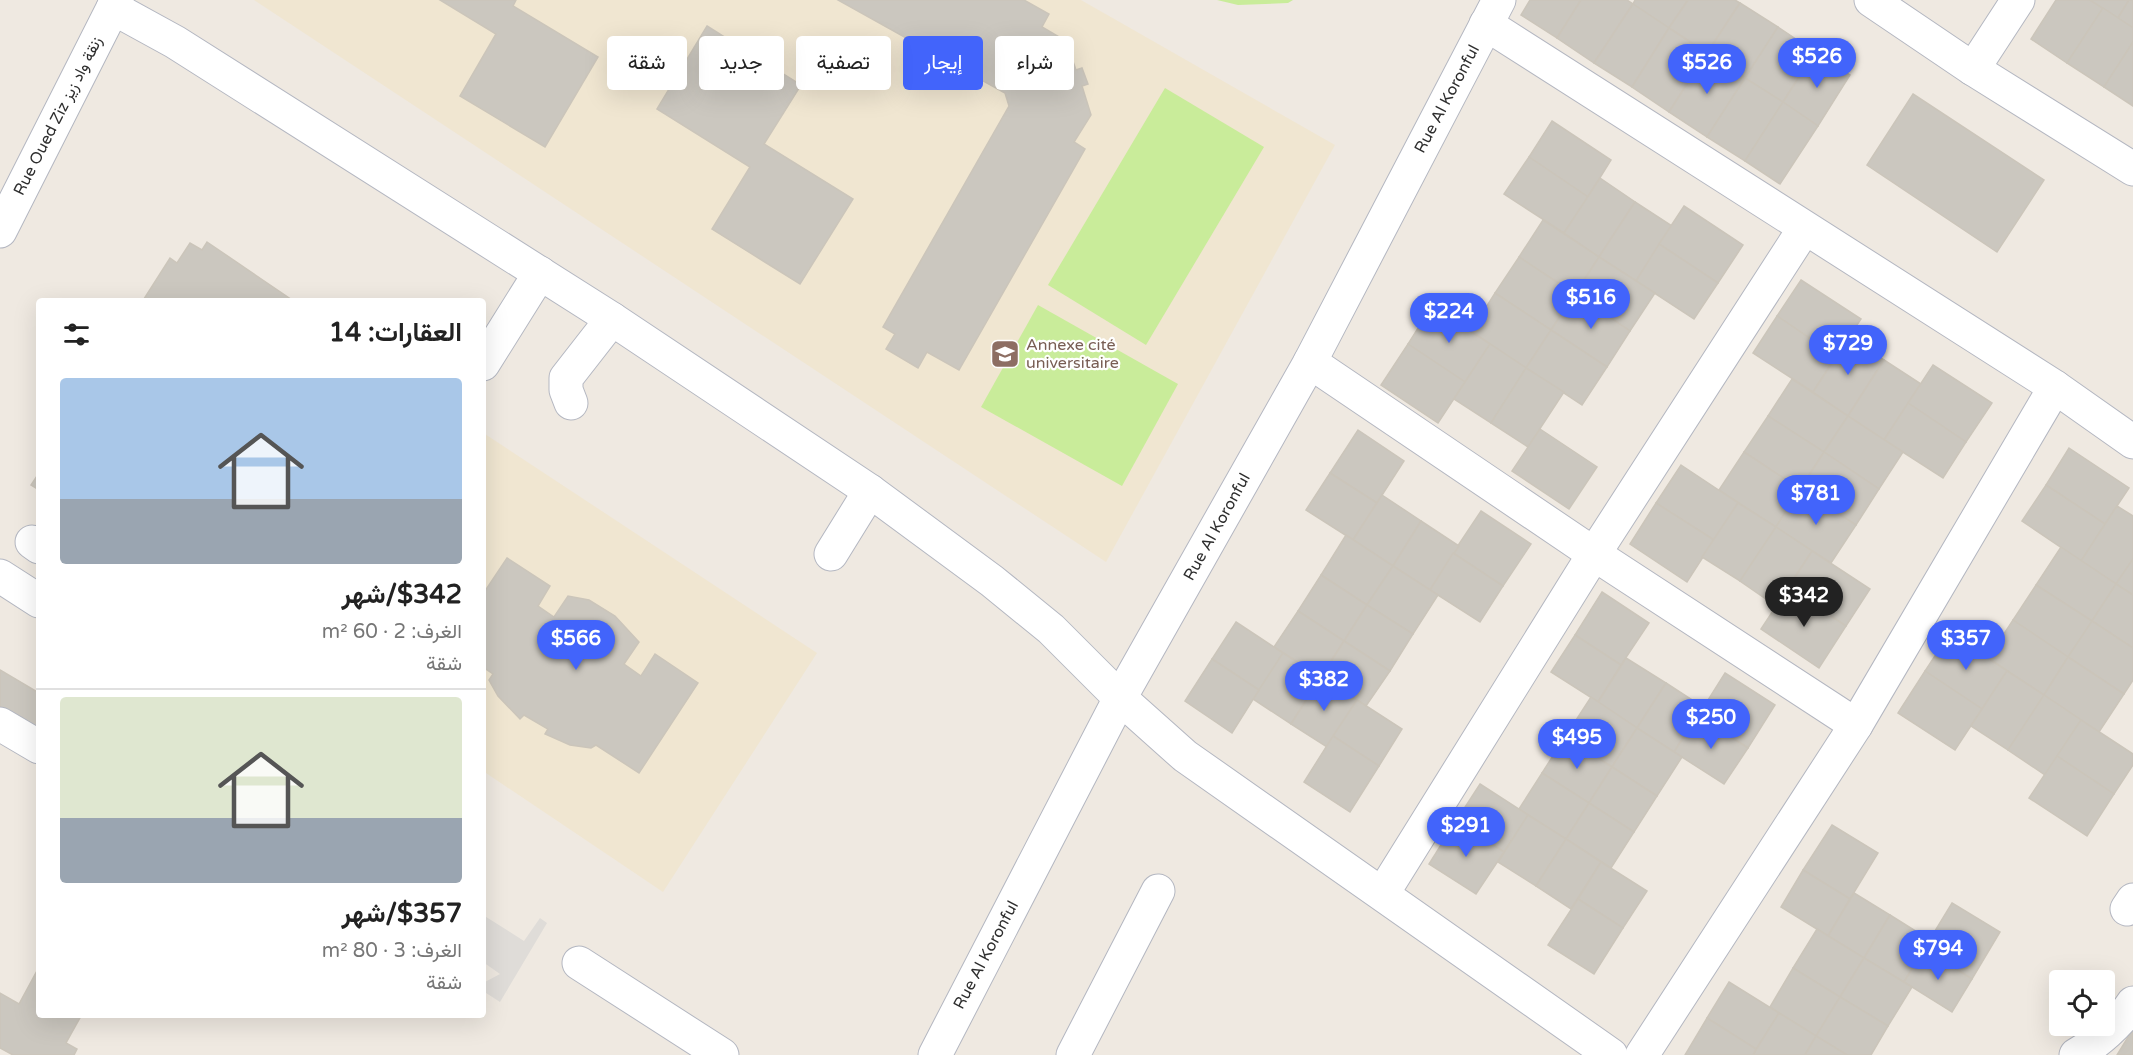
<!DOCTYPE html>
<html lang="ar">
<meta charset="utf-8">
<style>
body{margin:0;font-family:"Varela Round",Vazirmatn,sans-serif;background:#f6f6f6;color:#222;direction:rtl;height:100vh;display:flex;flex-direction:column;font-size:22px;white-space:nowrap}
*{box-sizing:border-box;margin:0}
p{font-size:20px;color:#767676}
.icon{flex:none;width:33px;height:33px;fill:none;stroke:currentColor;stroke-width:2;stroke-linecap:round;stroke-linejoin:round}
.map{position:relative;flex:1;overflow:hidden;direction:ltr}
.side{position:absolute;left:36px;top:298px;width:450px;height:720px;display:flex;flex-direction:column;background:#fff;border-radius:6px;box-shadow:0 6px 24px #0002;direction:rtl}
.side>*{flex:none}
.guide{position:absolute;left:504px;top:36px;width:570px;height:54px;direction:rtl;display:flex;gap:12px}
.buttons{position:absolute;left:2049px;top:970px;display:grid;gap:12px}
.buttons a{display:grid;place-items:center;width:66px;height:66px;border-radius:6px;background:#fff;box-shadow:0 6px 24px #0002;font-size:30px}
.price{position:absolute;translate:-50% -51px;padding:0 14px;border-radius:21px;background:#4264fb;color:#fff;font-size:20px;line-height:39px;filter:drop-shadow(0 2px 3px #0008)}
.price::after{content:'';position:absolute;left:50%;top:36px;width:18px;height:14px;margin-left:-9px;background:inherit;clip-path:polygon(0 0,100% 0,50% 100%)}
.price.on{background:#222;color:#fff}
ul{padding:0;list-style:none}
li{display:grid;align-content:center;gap:12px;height:318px;padding:0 24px}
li+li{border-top:2px solid #e0e0e0}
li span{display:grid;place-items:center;height:186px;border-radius:6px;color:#555}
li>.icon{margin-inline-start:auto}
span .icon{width:108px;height:108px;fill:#fffc;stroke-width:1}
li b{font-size:26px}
h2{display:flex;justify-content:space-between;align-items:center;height:72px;padding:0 24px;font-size:26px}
.chip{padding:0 21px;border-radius:6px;background:#fff;box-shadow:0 6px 24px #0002;font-size:21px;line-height:54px}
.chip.on{background:#4264fb;color:#fff}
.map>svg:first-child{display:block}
.education{fill:#f0e6d1}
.pitch{fill:#c9ec9a}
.plaza{fill:#dfdcd8}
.building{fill:#cbc7bf;stroke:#cbc5ba;stroke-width:1.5}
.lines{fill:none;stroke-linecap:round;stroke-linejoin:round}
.minor-casing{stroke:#b4b7c1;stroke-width:35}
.minor{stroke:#fff;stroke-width:33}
.labels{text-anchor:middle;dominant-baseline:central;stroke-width:4.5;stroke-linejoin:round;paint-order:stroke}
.street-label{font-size:16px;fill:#2e2e2e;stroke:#fff}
.education-label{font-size:16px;fill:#785e54;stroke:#fff;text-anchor:start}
</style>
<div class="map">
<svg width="2133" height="1055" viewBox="0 0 2133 1055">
<rect width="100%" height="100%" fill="#efe9e1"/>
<g class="education">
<polygon points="254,0 1081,0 1335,145 1106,562"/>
<polygon points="485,434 817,653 663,892 483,771"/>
</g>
<g class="pitch">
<polygon points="1217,0 1293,0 1288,3 1238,5"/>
<polygon points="1165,88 1264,147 1146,345 1048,285"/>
<polygon points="1038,305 1178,384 1122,486 981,407"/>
</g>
<polygon class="plaza" points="483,915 524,941 540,918 547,923 500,1002 483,991 483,983 500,974 483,962"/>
<g class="building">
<polygon points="440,0 516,0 513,6 598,57 545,147 460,96 496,34"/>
<polygon points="838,0 1024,0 1049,14 1042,27 1066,41 1076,70 1082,68 1088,84 1082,86 1091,115 1074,142 1085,149 959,370 927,352 918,368 886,349 895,334 883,327 1009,106 1005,93"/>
<polygon points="1530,0 1581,0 1557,38 1521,15"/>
<polygon points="1581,0 1627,0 1633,4 1594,63 1557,38"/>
<polygon points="1635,0 1688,0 1669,28 1633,4"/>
<polygon points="1688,0 1735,0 1740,3 1707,53 1669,28"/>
<polygon points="2056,0 2090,0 2103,8 2067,63 2031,39"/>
<polygon points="2090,0 2129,0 2118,18"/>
<polygon points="2129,0 2133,0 2133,28 2118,18"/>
<polygon points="1740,3 1778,27 1745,78 1707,53"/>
<polygon points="1633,4 1669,28 1632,87 1594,63"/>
<polygon points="2103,8 2133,28 2133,42 2104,87 2067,63"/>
<polygon points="707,26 801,85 764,144 853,199 800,284 712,229 750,167 657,109"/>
<polygon points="1778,27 1815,52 1783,102 1745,78"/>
<polygon points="1669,28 1707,53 1669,112 1632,87"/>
<polygon points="2133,42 2133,106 2104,87"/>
<polygon points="1815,52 1850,75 1818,126 1783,102"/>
<polygon points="1707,53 1745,78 1707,137 1669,112"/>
<polygon points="1745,78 1783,102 1745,161 1707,137"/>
<polygon points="1913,94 2044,180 1997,252 1867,165"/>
<polygon points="1783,102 1818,126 1780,184 1745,161"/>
<polygon points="1552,121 1611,160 1588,197 1529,157"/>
<polygon points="1529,157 1588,197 1564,233 1504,194"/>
<polygon points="1600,178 1635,202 1599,257 1564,233"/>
<polygon points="1635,202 1672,226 1636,281 1599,257"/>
<polygon points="1684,206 1743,245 1718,283 1659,244"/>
<polygon points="1543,220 1599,257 1575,294 1519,257"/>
<polygon points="207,242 295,302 142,302 170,258 177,263 190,243 202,250"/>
<polygon points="1659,244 1718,283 1694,319 1636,281"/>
<polygon points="1519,257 1575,294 1551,330 1495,293"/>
<polygon points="1599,257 1655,293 1630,331 1575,294"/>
<polygon points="1801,280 1861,319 1836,356 1777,316"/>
<polygon points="1495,293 1551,330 1526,368 1471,331"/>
<polygon points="1575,294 1630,331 1607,367 1551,330"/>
<polygon points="1432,306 1490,344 1465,382 1408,344"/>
<polygon points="1777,316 1836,356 1813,392 1753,353"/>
<polygon points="1551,330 1607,367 1582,405 1526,368"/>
<polygon points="1849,337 1884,360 1848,416 1813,392"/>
<polygon points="1408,344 1465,382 1438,423 1381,385"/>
<polygon points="1490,344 1526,368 1491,423 1454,399"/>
<polygon points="1884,360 1921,384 1884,440 1848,416"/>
<polygon points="1933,365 1992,403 1966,442 1908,403"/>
<polygon points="1526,368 1564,392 1528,447 1491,423"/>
<polygon points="1792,379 1848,416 1824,452 1768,416"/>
<polygon points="1908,403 1966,442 1943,478 1884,440"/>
<polygon points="1768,416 1824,452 1800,489 1744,452"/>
<polygon points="1848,416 1903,452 1879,489 1824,452"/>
<polygon points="1540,429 1597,467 1569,509 1512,471"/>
<polygon points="1358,430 1404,461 1377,503 1330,473"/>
<polygon points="2069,448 2129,488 2105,524 2046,485"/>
<polygon points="1744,452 1800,489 1776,527 1719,490"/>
<polygon points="1824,452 1879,489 1856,525 1800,489"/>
<polygon points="1681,465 1738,503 1714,540 1656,503"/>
<polygon points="39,473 39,490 31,485"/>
<polygon points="1330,473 1377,503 1353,540 1306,510"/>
<polygon points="2046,485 2105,524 2081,561 2022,521"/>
<polygon points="1800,489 1856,525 1831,563 1776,527"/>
<polygon points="1382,495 1421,521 1393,566 1353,540"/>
<polygon points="1656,503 1714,540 1687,582 1630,544"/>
<polygon points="1738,503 1776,527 1740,581 1702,557"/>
<polygon points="2117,506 2133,516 2133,559 2116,584 2081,561"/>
<polygon points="1481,511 1531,544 1503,586 1453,553"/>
<polygon points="1421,521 1459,546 1430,590 1393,566"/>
<polygon points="1776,527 1812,551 1776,606 1740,581"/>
<polygon points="1346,535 1393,566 1367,605 1321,575"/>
<polygon points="2061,547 2116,584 2092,621 2036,585"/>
<polygon points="1812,551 1870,589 1846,626 1788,588"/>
<polygon points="1453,553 1503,586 1480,622 1430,590"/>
<polygon points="507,558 550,586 538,606 554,617 568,596 589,600 615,616 639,642 624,664 641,676 655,654 698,683 639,773 596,745 591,748 570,745 545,734 548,729 524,715 520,719 498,696 489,680 493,674 483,667 483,594"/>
<polygon points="2133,559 2133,595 2116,584"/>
<polygon points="1393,566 1438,595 1413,634 1367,605"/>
<polygon points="1321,575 1367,605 1344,641 1298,611"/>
<polygon points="2116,584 2133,595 2133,648 2092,621"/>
<polygon points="2036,585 2092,621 2068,657 2013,620"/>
<polygon points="1788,588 1846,626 1819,668 1761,629"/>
<polygon points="1602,592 1649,623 1621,665 1575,635"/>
<polygon points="1367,605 1413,634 1390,671 1344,641"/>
<polygon points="1298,611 1344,641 1321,677 1274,647"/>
<polygon points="2013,620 2068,657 2044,695 1988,658"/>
<polygon points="2092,621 2133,648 2133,680 2124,694 2068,657"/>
<polygon points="1236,622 1283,653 1259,690 1212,659"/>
<polygon points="1950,633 2007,671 1982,709 1925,671"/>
<polygon points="1575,635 1621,665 1598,702 1551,672"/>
<polygon points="1344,641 1390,671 1366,706 1321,677"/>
<polygon points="1283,653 1321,677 1291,724 1253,699"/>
<polygon points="2068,657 2124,694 2099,732 2044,695"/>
<polygon points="1626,658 1666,683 1637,728 1598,702"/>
<polygon points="1212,659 1259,690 1232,733 1185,701"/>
<polygon points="0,670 39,693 39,729 0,707"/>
<polygon points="1925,671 1982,709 1955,750 1898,713"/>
<polygon points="2007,671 2044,695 2008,750 1971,726"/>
<polygon points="1725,673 1775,705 1748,748 1698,716"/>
<polygon points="1321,677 1357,700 1327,747 1291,724"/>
<polygon points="1666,683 1703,707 1674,752 1637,728"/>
<polygon points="2044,695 2081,720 2045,775 2008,750"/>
<polygon points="1591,697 1637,728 1612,767 1565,737"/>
<polygon points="1357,700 1402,729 1379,766 1333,736"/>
<polygon points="1698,716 1748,748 1724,784 1674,752"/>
<polygon points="2081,720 2133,754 2133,765 2114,794 2057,756"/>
<polygon points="1637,728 1682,757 1657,796 1612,767"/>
<polygon points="1333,736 1379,766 1350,812 1304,782"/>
<polygon points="1565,737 1612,767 1589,803 1542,773"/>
<polygon points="2057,756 2114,794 2087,836 2029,798"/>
<polygon points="1612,767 1657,796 1634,832 1589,803"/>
<polygon points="1542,773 1589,803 1566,839 1519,809"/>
<polygon points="1480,784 1528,815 1504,852 1456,821"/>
<polygon points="1589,803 1634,832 1611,868 1566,839"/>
<polygon points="1528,815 1566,839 1536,886 1498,862"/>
<polygon points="1456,821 1504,852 1476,894 1429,864"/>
<polygon points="1832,825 1878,853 1850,899 1803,870"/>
<polygon points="1566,839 1601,862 1571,909 1536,886"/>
<polygon points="1601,862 1647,891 1623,928 1578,899"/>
<polygon points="1803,870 1850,899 1828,936 1781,907"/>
<polygon points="1854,893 1890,915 1864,958 1828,936"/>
<polygon points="1578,899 1623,928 1594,974 1548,945"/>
<polygon points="1952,903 2000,932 1972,979 1924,949"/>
<polygon points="1890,915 1930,940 1904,982 1864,958"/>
<polygon points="1817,929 1864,958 1840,997 1793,968"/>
<polygon points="1924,949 1972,979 1952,1012 1904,982"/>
<polygon points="1864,958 1912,987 1888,1026 1840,997"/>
<polygon points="39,967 39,1016 81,1016 66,1043 77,1049 74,1055 13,1055 0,1048 0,993 19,1004"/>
<polygon points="1793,968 1840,997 1816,1036 1770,1007"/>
<polygon points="1729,982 1779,1013 1756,1049 1707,1018"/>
<polygon points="1840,997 1888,1026 1871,1055 1847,1055 1816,1036"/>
<polygon points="1779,1013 1816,1036 1805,1055 1753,1055"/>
<polygon points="1707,1018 1756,1049 1753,1055 1685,1055"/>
<polygon points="2133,1029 2133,1055 2117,1055"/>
<polygon points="1816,1036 1847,1055 1805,1055"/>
</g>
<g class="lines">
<g class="minor-casing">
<g id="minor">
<polyline points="1871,0 1973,69 2133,169"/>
<polyline points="113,8 175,42 612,319 870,491 992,581 1051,629 1120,698 1185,756 1611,1055"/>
<polyline points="1486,24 2055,387 2133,442"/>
<polyline points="1973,69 2018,0"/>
<polyline points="0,231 117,0"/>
<polyline points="1310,362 1594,554 1856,725"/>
<polyline points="483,364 540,273"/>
<polyline points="571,403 566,390 566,378 612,319"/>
<polyline points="32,542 39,547"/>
<polyline points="831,554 870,491"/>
<polyline points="0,576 39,601"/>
<polyline points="0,724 39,747"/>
<polyline points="1383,893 1594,554 1804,229"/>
<polyline points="2127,909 2133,900"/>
<polyline points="579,963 722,1055"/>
<polyline points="935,1055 1120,698 1310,362 1499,0"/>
<polyline points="1073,1055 1158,891"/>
<polyline points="1642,1055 1856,725 2055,387"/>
<path d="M2076,1055C2097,1043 2120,1023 2133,1003"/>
</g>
</g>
<use href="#minor" class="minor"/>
</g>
<defs>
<g id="university-square" transform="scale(1.5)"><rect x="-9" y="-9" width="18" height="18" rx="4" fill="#8d6e63" stroke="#fff"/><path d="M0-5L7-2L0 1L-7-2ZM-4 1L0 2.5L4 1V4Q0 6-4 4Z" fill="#fff"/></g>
</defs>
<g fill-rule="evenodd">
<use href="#university-square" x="1005" y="354"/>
</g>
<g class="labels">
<g class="street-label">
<text transform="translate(1447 99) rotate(-62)">Rue Al Koronful</text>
<text transform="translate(58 116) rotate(-63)">Rue Oued Ziz زنقة واد زيز</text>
<text transform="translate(1217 527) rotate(-61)">Rue Al Koronful</text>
<text transform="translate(986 955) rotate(-62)">Rue Al Koronful</text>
</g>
<g class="education-label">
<text x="1026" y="345">Annexe cité<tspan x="1026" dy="18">universitaire</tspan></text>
</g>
</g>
</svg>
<div class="buttons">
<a><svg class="icon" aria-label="locate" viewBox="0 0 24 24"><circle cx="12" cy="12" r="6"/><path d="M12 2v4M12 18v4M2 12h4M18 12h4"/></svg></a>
</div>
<b class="price" style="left:1817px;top:89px">$526</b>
<b class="price" style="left:1707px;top:95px">$526</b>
<b class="price" style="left:1591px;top:330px">$516</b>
<b class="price" style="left:1449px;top:344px">$224</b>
<b class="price" style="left:1848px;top:376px">$729</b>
<b class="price" style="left:1816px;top:526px">$781</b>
<b class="price on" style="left:1804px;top:628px">$342</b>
<b class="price" style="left:576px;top:671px">$566</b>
<b class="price" style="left:1966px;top:671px">$357</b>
<b class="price" style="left:1324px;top:712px">$382</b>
<b class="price" style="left:1711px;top:750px">$250</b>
<b class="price" style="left:1577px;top:770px">$495</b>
<b class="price" style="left:1466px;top:858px">$291</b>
<b class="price" style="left:1938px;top:981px">$794</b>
<div class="guide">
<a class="chip">شراء</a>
<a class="chip on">إيجار</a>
<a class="chip">تصفية</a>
<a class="chip">جديد</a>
<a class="chip">شقة</a>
</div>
<section class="side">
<h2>العقارات: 14<svg class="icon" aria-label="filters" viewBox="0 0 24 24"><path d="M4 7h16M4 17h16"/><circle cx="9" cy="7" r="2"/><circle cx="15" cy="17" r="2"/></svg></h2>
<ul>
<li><span style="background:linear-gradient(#a9c7e8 65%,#9aa5b1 0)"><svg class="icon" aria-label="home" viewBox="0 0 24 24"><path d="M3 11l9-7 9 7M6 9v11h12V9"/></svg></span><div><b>$342/شهر</b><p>الغرف: 2 · 60 m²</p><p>شقة</p></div></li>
<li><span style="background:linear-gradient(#dfe7d0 65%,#9aa5b1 0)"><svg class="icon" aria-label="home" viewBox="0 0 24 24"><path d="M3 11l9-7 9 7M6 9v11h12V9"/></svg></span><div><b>$357/شهر</b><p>الغرف: 3 · 80 m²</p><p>شقة</p></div></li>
</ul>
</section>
</div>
